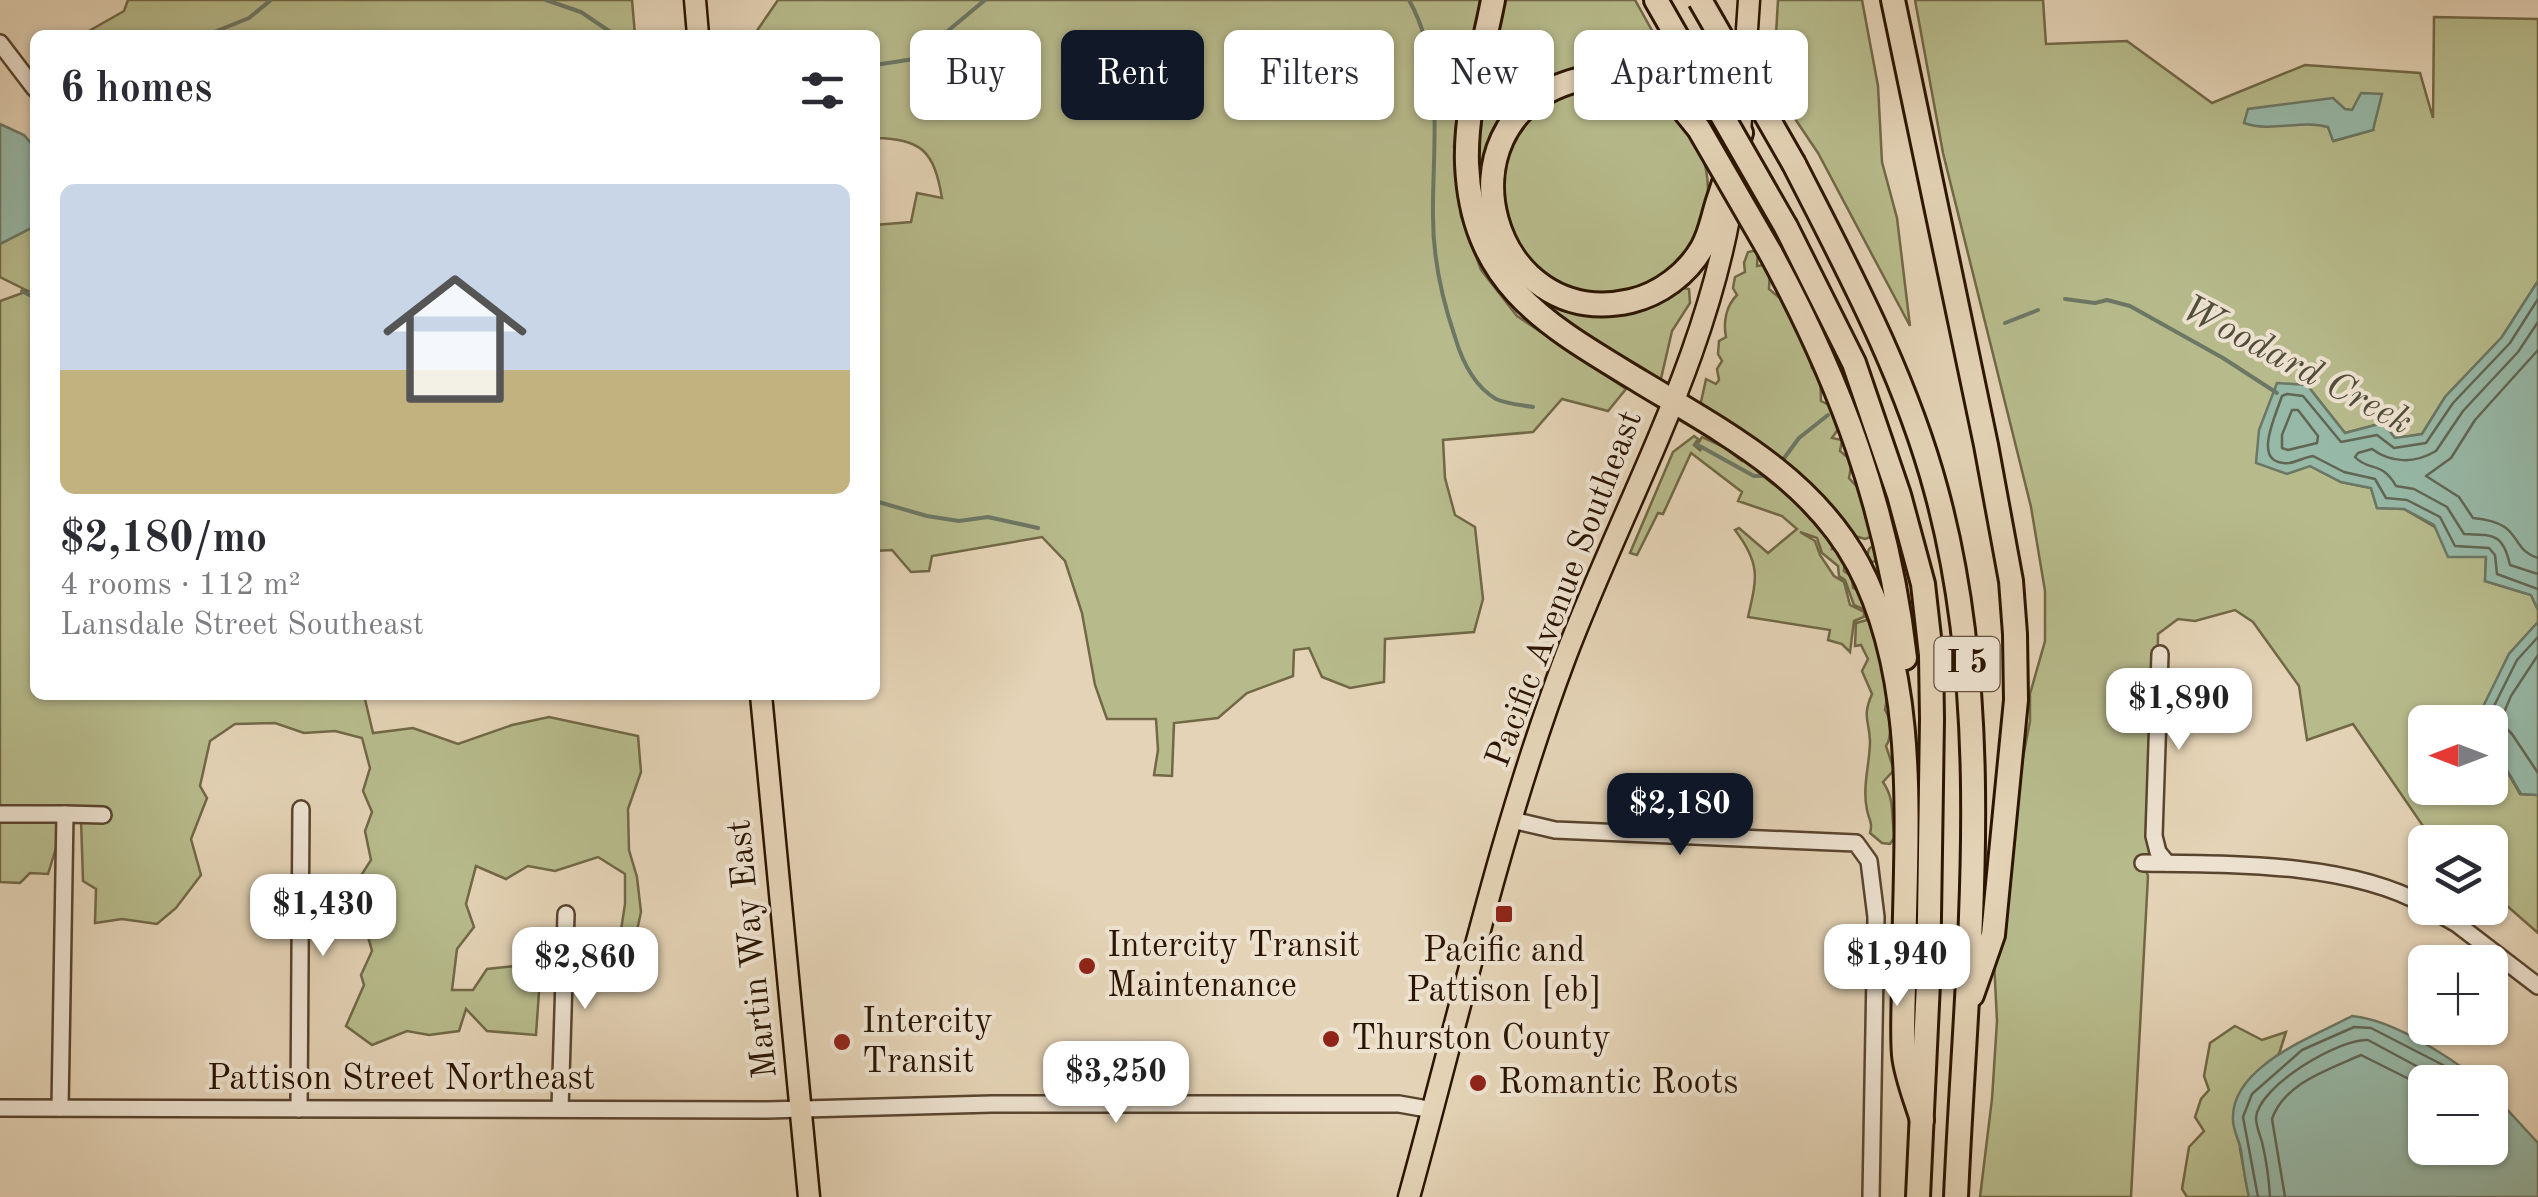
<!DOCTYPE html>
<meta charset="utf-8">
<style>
body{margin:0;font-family:"Old Standard TT",serif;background:#f2f2f3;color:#2b2b33;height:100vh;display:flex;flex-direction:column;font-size:38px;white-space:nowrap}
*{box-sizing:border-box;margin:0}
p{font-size:32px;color:#7c7c81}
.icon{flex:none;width:55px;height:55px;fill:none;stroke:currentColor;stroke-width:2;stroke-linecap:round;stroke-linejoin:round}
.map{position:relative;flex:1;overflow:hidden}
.details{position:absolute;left:30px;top:30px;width:850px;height:670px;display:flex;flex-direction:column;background:#fff;border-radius:15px;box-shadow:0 2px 8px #0004}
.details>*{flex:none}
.top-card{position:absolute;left:910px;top:30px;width:950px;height:90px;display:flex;gap:20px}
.needle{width:65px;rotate:270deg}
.fabs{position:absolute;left:2408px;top:705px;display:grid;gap:20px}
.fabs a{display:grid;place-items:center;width:100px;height:100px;border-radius:15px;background:#fff;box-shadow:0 2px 8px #0004;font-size:50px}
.price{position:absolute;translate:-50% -85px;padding:0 22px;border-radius:20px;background:#fff;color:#222;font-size:32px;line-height:65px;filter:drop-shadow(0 2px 5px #0008)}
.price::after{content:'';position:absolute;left:50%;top:60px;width:30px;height:22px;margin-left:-15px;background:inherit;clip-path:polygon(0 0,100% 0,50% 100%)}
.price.selected{background:#111827;color:#fff}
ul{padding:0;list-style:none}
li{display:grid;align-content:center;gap:20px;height:530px;padding:0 30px}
li span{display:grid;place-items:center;height:310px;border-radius:15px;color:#555}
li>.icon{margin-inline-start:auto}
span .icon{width:180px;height:180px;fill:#fffc;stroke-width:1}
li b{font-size:42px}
h2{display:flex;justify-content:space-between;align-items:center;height:120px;padding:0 30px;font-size:42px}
.chip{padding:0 35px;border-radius:15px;background:#fff;box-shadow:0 2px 8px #0004;font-size:35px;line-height:90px}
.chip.selected{background:#111827;color:#fff}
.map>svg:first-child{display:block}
.green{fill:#b7bb8c;stroke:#716846;stroke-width:2.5;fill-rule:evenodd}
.water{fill:#97b9a8;stroke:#6c7765;stroke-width:2.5}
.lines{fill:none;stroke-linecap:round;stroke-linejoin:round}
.shore{stroke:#616654;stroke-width:2.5}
.stream{stroke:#6c7765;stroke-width:4}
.minor-casing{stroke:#59442e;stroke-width:20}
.major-casing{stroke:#2b1400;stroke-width:25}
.highway-casing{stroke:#2b1400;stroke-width:28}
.minor{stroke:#ede2d0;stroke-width:15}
.major{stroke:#e4d3b6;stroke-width:20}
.highway{stroke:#e4d3b6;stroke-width:22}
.highway-bridge-casing{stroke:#2b1400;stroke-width:28;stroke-linecap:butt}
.highway-bridge{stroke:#e4d3b6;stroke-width:22}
.poi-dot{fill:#8f2418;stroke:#ede2d0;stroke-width:4}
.labels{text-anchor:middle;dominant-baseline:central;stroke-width:8;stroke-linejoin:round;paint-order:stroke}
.shield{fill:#ede2d0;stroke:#65523e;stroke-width:2.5}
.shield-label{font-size:32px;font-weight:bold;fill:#2b1400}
.street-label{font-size:35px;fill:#2b1400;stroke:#ede2d0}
.poi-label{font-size:35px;fill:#2b1400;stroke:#ede2d0;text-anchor:start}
.water-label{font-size:38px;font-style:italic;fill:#514e3b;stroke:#ede2d0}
</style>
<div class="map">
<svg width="2538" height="1197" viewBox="0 0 2538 1197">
<rect width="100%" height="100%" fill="#e4d3b6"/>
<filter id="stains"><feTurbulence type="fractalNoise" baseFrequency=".002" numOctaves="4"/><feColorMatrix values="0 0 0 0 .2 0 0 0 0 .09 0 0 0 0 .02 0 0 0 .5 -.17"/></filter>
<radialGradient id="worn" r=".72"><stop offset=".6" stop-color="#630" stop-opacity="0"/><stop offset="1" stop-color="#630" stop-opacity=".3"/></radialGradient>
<g class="green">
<polygon points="128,0 632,0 635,35 82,35 124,11"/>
<path d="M778,0H1483L1454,146L1461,216L1481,270L1517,316L1626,389L1608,411L1562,399L1533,432L1443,440L1445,478L1455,515L1475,527L1483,599L1474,632L1385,639L1384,682L1350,688L1322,677L1309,648L1294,650L1293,676L1247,693L1218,718L1174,723L1172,776L1154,775L1158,750L1156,719H1107L1095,685L1082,613L1065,561L1042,537L932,556L929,571L911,572L892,550L875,551V225L911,222L917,193L942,198C934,151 922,139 875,138V35H754Z"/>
<polygon points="1499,0 1635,0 1708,131 1663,85 1553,81 1482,188 1477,182 1475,135"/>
<polygon points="1778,0 1862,0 1878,86 1882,162 1897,218 1910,326 1818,153 1773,86"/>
<path d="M1915,0H2043L2046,44L2127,41L2212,103L2305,65L2420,73L2433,118L2434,17L2538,19V281L2502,337L2445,397L2422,434L2395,439L2383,423L2345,433L2307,385L2310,466L2341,482L2371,488L2377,508L2404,509L2486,557L2485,581L2531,595L2538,610V622L2509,654L2477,722H2425V788H2490V741L2520,794L2538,795V933L2490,891V842H2439L2423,826L2353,724L2307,740L2299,686L2253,622L2235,610L2195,621L2178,619L2158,634L2155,845L2143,863L2148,876L2131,1197H1980L1992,1099L1997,1021L1994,960L2015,800L2030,721V694L2045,641V591L2031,507L1943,153ZM2345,110H2352L2373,130L2334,141L2328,127L2316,123Z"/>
<circle cx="1605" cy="190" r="103"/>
<polygon points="35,226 35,695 364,695 373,733 413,728 458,744 512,725 549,717 638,736 641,772 628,809 629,850 637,877 641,912 629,968 618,950 625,904 625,874 598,857 555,871 528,866 506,879 476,866 466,904 474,927 457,949 452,990 473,990 487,969 541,963 536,1035 487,1031 466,1009 459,1031 429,1035 407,1031 372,1045 346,1026 364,985 361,975 372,951 365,926 372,904 360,877 371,860 365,831 372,812 363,791 370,768 362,738 335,731 304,733 275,723 235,724 210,741 200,786 207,798 191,839 201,875 176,908 157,924 122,919 95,923 96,889 83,881 81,819 64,822 48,874 30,873 20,883 0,882 0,301 28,291 0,277 0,244"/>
<path d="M1758,250L1757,266L1764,265L1770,271L1769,289L1782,300L1787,298L1807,344L1812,368L1820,366L1821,401L1829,405L1839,428L1832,438L1842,440L1840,451L1852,461L1849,478L1859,489L1880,560L1872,562L1867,556L1869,549L1875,544L1870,537L1865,539L1845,533L1830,505L1699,411L1706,379L1716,384L1719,380L1717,369L1722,361L1718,354L1719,341L1726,337C1723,322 1726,306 1737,295L1733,288L1735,277L1745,272L1744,263L1748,252Z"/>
<path d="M1519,275L1554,301L1677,287L1689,289L1690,303L1672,331L1660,383C1611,353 1551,325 1519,275Z"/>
<path d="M1694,436L1698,439L1694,445L1701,451L1697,445L1702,437L1724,447L1742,461L1750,457L1756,470L1773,484L1783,481C1786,499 1794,501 1810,507V519L1834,536L1832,549H1841L1845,559L1844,571L1852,577L1853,588L1863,593L1890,682L1885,710C1891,718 1892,737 1886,746L1894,770L1883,782C1896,801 1890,816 1895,837L1890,844L1882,843L1870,833C1873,823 1869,820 1867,810C1862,786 1870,763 1870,741C1869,719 1862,717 1872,694L1862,671L1868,659L1861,645L1855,646L1856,623L1867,620L1865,610L1854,605L1845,580L1839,576L1838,566L1822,553L1817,538L1800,532L1815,541L1820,555L1834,576L1844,582L1850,605L1864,612V617L1854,621L1850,652L1842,644L1828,640L1830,630L1748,617C1757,578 1761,564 1735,530L1739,528L1768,553L1797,529L1782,516L1738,501L1742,492L1691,453L1663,514L1658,513L1637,555L1630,553L1673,452Z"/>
<polygon points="2235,1026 2262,1040 2286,1032 2279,1054 2242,1090 2240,1149 2249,1197 2187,1197 2182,1189 2189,1147 2204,1131 2195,1117 2201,1099 2209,1090 2204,1076 2210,1043"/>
</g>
<g class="water">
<path d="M2361,93L2382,94L2373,130L2333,141L2328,127C2301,119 2272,133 2244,123L2248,109L2333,98L2345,109L2352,110Z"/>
<polygon points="0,124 24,135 35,148 35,226 0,244"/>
<polygon points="2538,281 2538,610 2531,595 2485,581 2486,557 2448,557 2434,525 2404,509 2377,508 2371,488 2341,482 2310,466 2287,474 2256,463 2259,430 2277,383 2307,385 2345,433 2383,423 2395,438 2422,434 2445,397 2502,337"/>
<polygon points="2538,622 2538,795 2521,794 2490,741 2490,722 2476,721 2509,654"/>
<path d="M2352,1016C2394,1020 2448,1056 2482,1082H2425V1148H2490V1091L2538,1143V1197H2249C2245,1181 2243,1166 2241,1150C2239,1140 2233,1130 2233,1120C2230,1066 2315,1036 2352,1016Z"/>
</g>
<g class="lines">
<g class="shore">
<path d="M2538,299L2510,343L2453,403L2426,443L2394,448L2377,435L2341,442L2303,396L2287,394L2282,396C2276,415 2250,466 2289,463C2297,462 2305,457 2313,456L2344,472L2375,479L2386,498L2407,500L2440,517L2455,546L2489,548L2495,555L2497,574L2538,589"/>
<path d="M2538,322L2518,352L2463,411L2436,451C2414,464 2391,463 2372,449L2358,453L2355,457C2369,472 2381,460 2396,486L2414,489L2447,507L2464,534C2493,535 2503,533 2510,565L2538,574"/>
<path d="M2538,350L2475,420L2451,458L2426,476L2459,497L2473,518C2526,523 2507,548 2538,558"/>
<polygon points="2292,410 2298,410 2318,436 2317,443 2288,450 2282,448 2282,435"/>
<polyline points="2538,655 2511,696 2500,722 2512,734 2538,773"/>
<polyline points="2486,722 2517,660 2538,637"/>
<polyline points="2258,1197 2243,1117 2252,1094 2302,1050 2354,1027 2371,1028 2443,1065 2466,1082"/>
<path d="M2270,1197C2269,1179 2266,1159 2262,1142C2260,1135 2256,1126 2256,1118C2258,1086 2340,1038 2368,1040L2446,1082"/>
<path d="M2285,1197L2272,1119C2284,1083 2330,1069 2361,1055L2425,1087"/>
</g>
<g class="stream">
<polyline points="546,0 581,12 615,35"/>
<path d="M1409,0C1446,66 1432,145 1433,217C1433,258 1442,299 1455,337C1462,361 1474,386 1496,399C1506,404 1522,405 1533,407"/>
<polyline points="207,35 249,18 271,0"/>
<polyline points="875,65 914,59 985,0"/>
<polyline points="22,291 35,298"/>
<polyline points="2065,299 2095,303 2107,300 2130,306 2223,358 2277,393"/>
<polyline points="2005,323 2038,310"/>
<polyline points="1696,444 1754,476 1769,476"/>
<polyline points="1782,461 1799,438 1828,415"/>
<polyline points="875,501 927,516 959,521 988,517 1038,528"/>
</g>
<g class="minor-casing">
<g id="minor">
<polyline points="0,43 35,89"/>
<polyline points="2160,654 2154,836 2158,852 2167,863"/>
<polyline points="0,814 65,814 60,1108"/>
<polyline points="65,814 103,815"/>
<polyline points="1512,820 1555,830 1856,843 1869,861 1876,917 1871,1197"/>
<path d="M2143,863C2231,864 2348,862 2425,905"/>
<polyline points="2429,908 2457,924 2538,986"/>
<polyline points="0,1108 767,1110 992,1104 1399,1104 1433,1110"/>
<polyline points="299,1109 301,809"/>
<polyline points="560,1109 566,914"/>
</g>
</g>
<g class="major-casing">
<g id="major">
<polyline points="695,0 698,35"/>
<polyline points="1739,148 1749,0"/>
<polyline points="761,695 809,1197"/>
<path d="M1409,1197C1459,1017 1499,833 1565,658C1625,500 1713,351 1735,181"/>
</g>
</g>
<g class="highway-casing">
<g id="highway">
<path d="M1493,0C1483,53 1465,109 1467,164C1472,286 1549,326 1641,382C1722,431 1811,477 1858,564C1923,686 1904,845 1904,979C1904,1004 1902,1030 1904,1055C1906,1076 1916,1100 1922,1120"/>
<polyline points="1656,0 1688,56"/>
<polyline points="1893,0 1986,445 2011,581 2015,634 2016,700 1993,935 1972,995"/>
<path d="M1682,108C1651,81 1611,69 1570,82C1434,125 1490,333 1631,301C1660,294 1687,274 1702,248C1711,232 1713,215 1719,198C1726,176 1733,155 1741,133"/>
<path d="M1794,164C1848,270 1905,375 1936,490C1998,716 1966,965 1956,1197"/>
<polyline points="1786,227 1854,363 1899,495 1923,584 1931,655 1932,719 1928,983 1918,1197"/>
<path d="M1770,252C1841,383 1888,509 1905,658"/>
</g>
</g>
<use href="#minor" class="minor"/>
<use href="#major" class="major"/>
<use href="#highway" class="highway"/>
<g class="highway-bridge-casing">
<g id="highway-bridge">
<polyline points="1700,0 1794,164"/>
<polyline points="1688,56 1786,227"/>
<polyline points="1682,108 1699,129 1770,252"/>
</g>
</g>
<use href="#highway-bridge" class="highway-bridge"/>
</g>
<g class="poi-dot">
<rect x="1494" y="904" width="20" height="20" rx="5"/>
<circle cx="1087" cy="966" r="10"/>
<circle cx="1331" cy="1039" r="10"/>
<circle cx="842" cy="1042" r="10"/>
<circle cx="1478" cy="1083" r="10"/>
</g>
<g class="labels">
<rect class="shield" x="1934.5" y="637" width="65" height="54" rx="8"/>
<g class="shield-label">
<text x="1967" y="664">I 5</text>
</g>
<g class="street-label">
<text transform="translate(1565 589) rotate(-69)">Pacific Avenue Southeast</text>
<text transform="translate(753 949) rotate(-96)">Martin Way East</text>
<text x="401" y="1079">Pattison Street Northeast</text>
</g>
<g class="poi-label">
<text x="1107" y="946">Intercity Transit<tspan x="1107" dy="40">Maintenance</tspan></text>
<text x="1504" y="951" text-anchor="middle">Pacific and<tspan x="1504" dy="40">Pattison [eb]</tspan></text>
<text x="862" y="1022">Intercity<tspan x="862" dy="40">Transit</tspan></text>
<text x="1351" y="1039">Thurston County</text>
<text x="1498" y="1083">Romantic Roots</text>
</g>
<g class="water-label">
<text transform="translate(2296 366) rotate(28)">Woodard Creek</text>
</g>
</g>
<rect width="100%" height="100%" filter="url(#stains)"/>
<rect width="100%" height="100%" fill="url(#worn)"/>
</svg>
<div class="fabs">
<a><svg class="needle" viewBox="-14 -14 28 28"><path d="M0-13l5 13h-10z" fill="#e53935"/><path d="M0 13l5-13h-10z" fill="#7c7c81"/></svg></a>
<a><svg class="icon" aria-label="layers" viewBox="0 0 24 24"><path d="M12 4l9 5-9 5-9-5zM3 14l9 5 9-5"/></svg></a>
<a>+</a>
<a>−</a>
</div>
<b class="price" style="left:2179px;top:753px">$1,890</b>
<b class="price selected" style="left:1680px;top:858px">$2,180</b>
<b class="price" style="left:323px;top:959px">$1,430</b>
<b class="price" style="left:1897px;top:1009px">$1,940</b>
<b class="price" style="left:585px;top:1012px">$2,860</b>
<b class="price" style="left:1116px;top:1126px">$3,250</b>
<div class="top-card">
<a class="chip">Buy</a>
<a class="chip selected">Rent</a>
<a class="chip">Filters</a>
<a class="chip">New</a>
<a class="chip">Apartment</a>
</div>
<section class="details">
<h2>6 homes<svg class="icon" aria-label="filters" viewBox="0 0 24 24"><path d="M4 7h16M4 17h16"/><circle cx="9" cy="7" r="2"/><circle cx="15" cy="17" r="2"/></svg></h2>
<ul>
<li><span style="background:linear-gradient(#c9d6e8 60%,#c2b280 0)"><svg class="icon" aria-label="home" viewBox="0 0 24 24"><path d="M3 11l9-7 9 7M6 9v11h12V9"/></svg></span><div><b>$2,180/mo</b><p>4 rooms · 112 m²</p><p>Lansdale Street Southeast</p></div></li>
</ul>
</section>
</div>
